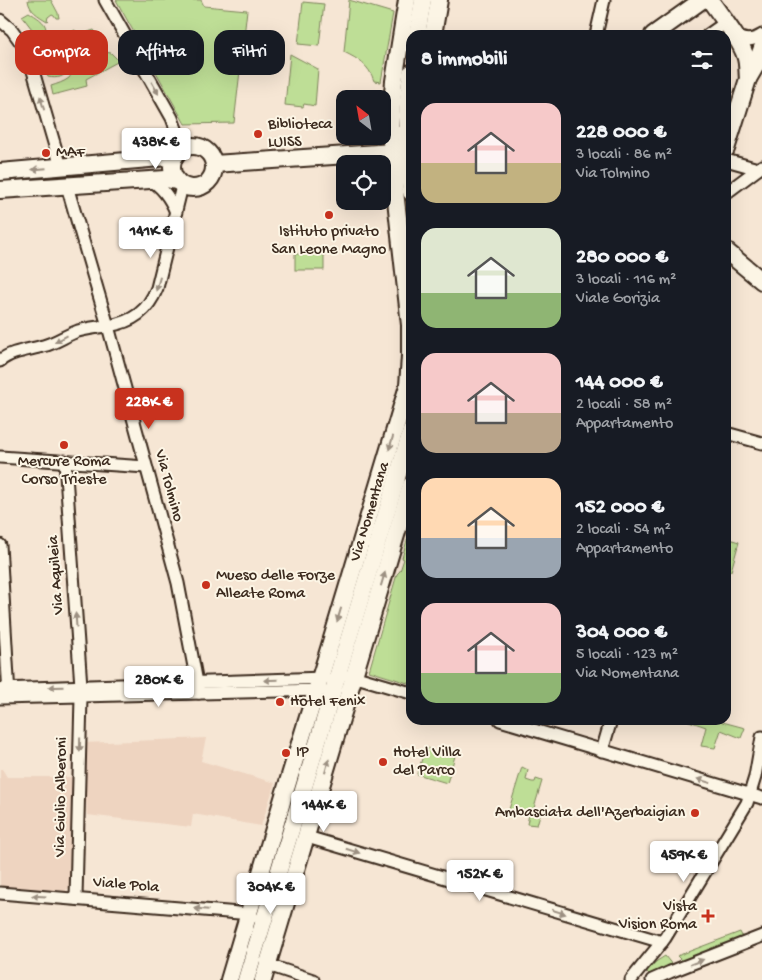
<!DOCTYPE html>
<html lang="it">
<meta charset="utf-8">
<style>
body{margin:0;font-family:"Gochi Hand",sans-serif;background:#242831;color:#f1f3f6;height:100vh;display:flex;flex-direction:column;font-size:19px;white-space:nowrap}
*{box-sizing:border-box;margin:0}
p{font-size:16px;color:#9ea1a6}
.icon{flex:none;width:28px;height:28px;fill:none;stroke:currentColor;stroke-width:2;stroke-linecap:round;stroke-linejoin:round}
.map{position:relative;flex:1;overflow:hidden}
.details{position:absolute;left:406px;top:30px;width:325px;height:695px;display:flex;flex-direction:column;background:#171b24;border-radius:15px;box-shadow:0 5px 20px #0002}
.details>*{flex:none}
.banner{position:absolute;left:15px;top:30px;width:316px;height:45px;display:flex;gap:10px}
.needle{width:32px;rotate:329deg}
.tools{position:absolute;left:336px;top:90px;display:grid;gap:10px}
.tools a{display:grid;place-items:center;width:55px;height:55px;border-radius:10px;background:#171b24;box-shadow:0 5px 20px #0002;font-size:25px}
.price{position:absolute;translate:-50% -42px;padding:0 11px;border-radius:5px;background:#fff;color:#222;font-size:16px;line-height:32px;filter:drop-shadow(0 1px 2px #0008)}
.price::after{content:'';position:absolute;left:50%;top:30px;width:15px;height:11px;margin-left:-8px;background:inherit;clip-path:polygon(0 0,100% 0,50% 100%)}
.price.active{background:#c8321e;color:#fff}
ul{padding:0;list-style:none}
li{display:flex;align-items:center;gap:15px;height:125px;padding:0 15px}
li span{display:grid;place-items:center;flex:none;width:140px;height:100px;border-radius:15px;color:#555}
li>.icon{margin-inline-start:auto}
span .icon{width:60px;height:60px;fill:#fffc;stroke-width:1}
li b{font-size:21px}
h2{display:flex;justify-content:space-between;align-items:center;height:60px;padding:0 15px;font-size:21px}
.pill{padding:0 18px;border-radius:15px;background:#171b24;box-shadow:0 5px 20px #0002;font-size:18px;line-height:45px}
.pill.active{background:#c8321e;color:#fff}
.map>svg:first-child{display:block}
.built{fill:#eed4c0}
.green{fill:#bede96;stroke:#7c845a}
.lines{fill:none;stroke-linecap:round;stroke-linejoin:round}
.street-casing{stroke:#3b2a1e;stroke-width:15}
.secondary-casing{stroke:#3b2a1e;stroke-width:20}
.street{stroke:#fcf5e5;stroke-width:11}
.secondary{stroke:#fcf5e5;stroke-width:16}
.oneway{fill:#9c9082}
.poi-dot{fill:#c8321e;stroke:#fcf5e5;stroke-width:2}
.labels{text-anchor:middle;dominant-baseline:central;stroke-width:4;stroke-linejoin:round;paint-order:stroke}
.poi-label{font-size:16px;fill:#3b2a1e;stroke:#fcf5e5;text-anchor:start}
.street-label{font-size:16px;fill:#3b2a1e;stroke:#fcf5e5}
</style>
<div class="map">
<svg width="762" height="980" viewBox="0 0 762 980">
<rect width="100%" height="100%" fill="#f6e6d4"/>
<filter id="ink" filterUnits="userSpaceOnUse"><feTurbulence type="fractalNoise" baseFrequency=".02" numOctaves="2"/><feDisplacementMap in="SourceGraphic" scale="10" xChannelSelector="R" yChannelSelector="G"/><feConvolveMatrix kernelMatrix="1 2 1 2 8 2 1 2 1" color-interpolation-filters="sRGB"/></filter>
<g filter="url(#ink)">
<g class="built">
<polygon points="206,738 201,761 275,783 261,826 193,814 191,827 87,815 83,743"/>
<polygon points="0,769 2,769 7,777 74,777 71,886 62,894 0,887"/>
</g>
<g class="green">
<path d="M28,0H51L58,13L59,18H56L54,15L52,14L48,17L47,20L48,21H47C39,16 29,11 28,0Z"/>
<polygon points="116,0 201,0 204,6 247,10 234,123 185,124"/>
<path d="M349,0L393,13L381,82L374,81C369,65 358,59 344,52Z"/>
<polygon points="303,2 324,4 319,46 298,44"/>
<path d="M29,12C36,17 45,21 46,29L44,30L42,29L39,32L40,36L43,38L41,41L22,16Z"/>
<polygon points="75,30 84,41 90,36 88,32 94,30 105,45 104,47 83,48 73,45 70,38 73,31"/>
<path d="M44,45C48,45 51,45 53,49L51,50L52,54L54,56H59L60,54V52H63C75,67 67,81 48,77L42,67L37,49L57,75L59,74L39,47Z"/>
<path d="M104,52L111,53L119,61L86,79L87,86L53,95L51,86C57,84 64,82 69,78C75,72 69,60 76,56C83,51 96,53 104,52Z"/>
<polygon points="290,54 318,69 315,106 304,104 303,107 285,105"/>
<rect x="295" y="254" width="29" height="16"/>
<polygon points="411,526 411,684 369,671 397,574 400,571 404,559 402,558"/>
<polygon points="726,538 739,542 731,571 728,571 726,576"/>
<polygon points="686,720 715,720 745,728 741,738 721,730 715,748 701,746 706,727"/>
<polygon points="426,747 441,755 455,756 447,783 417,774"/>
<polygon points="522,767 528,770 526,780 532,782 535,782 536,779 542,781 534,808 541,811 537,825 527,824 529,814 517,810 514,816 513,815 512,817 507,816"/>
<polygon points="740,932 743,938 682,961 677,956"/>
<polygon points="665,956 673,966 649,974 646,971 657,961"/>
</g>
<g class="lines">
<g class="street-casing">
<g id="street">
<polyline points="105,0 172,118 176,129 177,153"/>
<polyline points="0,20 12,30 22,44 31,64 61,167"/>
<polyline points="596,35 604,0"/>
<polyline points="708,35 725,23"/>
<path d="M735,35C744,42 753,41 762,35"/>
<polyline points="158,158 176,129"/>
<polyline points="726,160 758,169"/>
<path d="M150,180C163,187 170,198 176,212"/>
<polyline points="67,186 108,326 178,583 199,693"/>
<polyline points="726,193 762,166"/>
<path d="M0,361C11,351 29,350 43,346C56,343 66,335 78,331C88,328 98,327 108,326C133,322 148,311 157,288L182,186"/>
<polyline points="726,433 762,443"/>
<polyline points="0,457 146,467"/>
<polyline points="65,461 81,686"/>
<polyline points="0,545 9,695"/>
<polyline points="348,676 353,676 411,693"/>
<polyline points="0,689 325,678"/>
<polyline points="0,698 323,690"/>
<polyline points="500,720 762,798"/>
<polyline points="602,751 611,720"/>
<polyline points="307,837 662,942"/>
<polyline points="0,893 239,913 249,914 253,917"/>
<polyline points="76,898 81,697"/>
<polyline points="268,965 313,980"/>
<polyline points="631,980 665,938 747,803 755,777 762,737"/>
<polyline points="652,980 670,972 762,936"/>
</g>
</g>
<g class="secondary-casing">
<g id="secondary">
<path d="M710,0C720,15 740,39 745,55C748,62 747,71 748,79"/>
<polyline points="417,35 423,0"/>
<polyline points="433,35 439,0"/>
<polyline points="653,35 702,0"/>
<path d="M411,73C407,102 405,132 407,161C408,171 410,182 411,192"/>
<circle cx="193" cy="167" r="21"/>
<polyline points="726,149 748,79 755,67 762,48"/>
<polyline points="214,164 392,152"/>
<polyline points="0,172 149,159 175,156"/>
<polyline points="0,190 150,180 166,179 176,181"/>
<polyline points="726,251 762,281"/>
<polyline points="229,980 284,795 325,662 408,386 410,356 410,325 395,191 390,129 394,81 407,0"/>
<polyline points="246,980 411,431"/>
<polyline points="263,980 411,485"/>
</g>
</g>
<use href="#street" class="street"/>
<use href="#secondary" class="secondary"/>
</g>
<defs><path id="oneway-solid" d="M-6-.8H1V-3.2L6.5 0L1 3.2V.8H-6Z" transform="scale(1.25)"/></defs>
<g class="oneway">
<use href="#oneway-solid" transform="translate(155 88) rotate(61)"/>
<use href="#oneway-solid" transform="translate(42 103) rotate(-107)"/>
<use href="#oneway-solid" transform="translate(39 169) rotate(175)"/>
<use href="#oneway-solid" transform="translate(158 284) rotate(106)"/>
<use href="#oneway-solid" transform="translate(61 339) rotate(151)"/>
<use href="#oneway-solid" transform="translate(391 443) rotate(107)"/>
<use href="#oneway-solid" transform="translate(383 579) rotate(-73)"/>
<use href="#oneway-solid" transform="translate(339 615) rotate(107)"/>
<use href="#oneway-solid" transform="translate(76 620) rotate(-94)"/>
<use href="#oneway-solid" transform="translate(271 680) rotate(178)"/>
<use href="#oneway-solid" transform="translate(56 687) rotate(178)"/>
<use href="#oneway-solid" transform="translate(80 745) rotate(91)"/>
<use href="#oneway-solid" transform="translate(327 766) rotate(-74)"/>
<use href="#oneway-solid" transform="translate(704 781) rotate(-163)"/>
<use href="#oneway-solid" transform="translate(353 851) rotate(17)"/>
<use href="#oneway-solid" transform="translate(39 896) rotate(-176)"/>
<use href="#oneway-solid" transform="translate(201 909) rotate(-175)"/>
<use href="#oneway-solid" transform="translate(559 912) rotate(17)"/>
<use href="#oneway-solid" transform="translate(697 962) rotate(-21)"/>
</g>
</g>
<g class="poi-dot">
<circle cx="258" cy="134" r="5"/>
<circle cx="46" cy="153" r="5"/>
<circle cx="329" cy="215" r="5"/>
<circle cx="64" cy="445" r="5"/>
<circle cx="206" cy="585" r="5"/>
<circle cx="280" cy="702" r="5"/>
<circle cx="286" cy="753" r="5"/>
<circle cx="383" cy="762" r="5"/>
<circle cx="695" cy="813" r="5"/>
<path d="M705.5 908.5h5v5h5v5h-5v5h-5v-5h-5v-5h5z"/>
</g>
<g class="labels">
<g class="poi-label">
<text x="268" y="125">Biblioteca<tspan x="268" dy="18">LUISS</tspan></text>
<text x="56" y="153">MAF</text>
<text x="329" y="232" text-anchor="middle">Istituto privato<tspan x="329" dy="18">San Leone Magno</tspan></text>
<text x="64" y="462" text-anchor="middle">Mercure Roma<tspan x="64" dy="18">Corso Trieste</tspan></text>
<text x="216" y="576">Mueso delle Forze<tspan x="216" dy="18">Alleate Roma</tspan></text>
<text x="290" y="702">Hotel Fenix</text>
<text x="296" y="753">IP</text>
<text x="393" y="753">Hotel Villa<tspan x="393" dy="18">del Parco</tspan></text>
<text x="685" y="813" text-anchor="end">Ambasciata dell'Azerbaigian</text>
<text x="697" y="907" text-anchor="end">Vista<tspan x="697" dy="18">Vision Roma</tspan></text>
</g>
<g class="street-label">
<text transform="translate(168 486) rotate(75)">Via Tolmino</text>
<text transform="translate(371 512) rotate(-73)">Via Nomentana</text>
<text transform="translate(57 575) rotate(-94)">Via Aquileia</text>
<text transform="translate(62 797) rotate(-89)">Via Giulio Alberoni</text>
<text transform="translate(126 886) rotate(5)">Viale Pola</text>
</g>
</g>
</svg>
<div class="tools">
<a><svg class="needle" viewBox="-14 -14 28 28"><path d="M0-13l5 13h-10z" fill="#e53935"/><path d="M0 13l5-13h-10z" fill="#9ea1a6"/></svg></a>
<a><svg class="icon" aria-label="locate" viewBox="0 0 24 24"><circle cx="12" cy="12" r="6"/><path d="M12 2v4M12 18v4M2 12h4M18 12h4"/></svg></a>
</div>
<b class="price" style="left:156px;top:170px">438K €</b>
<b class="price" style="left:151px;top:259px">141K €</b>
<b class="price active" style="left:149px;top:430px">228K €</b>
<b class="price" style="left:159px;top:708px">280K €</b>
<b class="price" style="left:324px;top:833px">144K €</b>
<b class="price" style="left:684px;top:883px">459K €</b>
<b class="price" style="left:480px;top:902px">152K €</b>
<b class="price" style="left:271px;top:915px">304K €</b>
<div class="banner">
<a class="pill active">Compra</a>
<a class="pill">Affitta</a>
<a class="pill">Filtri</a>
</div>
<section class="details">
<h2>8 immobili<svg class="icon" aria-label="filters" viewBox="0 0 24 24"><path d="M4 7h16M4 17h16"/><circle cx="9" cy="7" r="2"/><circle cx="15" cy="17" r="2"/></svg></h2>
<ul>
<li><span style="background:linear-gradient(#f6c9c9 60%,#c2b280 0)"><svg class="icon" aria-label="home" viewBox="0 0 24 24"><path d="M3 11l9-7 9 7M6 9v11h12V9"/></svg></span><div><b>228 000 €</b><p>3 locali · 86 m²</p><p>Via Tolmino</p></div></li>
<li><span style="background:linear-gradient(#dfe7d0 65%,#8fb573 0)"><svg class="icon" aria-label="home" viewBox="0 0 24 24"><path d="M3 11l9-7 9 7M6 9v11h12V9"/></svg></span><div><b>280 000 €</b><p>3 locali · 116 m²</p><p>Viale Gorizia</p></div></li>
<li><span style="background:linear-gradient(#f6c9c9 60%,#b9a48a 0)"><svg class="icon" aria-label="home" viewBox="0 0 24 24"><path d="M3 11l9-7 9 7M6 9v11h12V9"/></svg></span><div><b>144 000 €</b><p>2 locali · 58 m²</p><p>Appartamento</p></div></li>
<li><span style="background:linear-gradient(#ffd9b3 60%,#9aa5b1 0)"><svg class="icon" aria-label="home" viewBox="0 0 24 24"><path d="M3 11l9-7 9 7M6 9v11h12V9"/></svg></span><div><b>152 000 €</b><p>2 locali · 54 m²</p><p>Appartamento</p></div></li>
<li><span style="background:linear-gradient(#f6c9c9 70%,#8fb573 0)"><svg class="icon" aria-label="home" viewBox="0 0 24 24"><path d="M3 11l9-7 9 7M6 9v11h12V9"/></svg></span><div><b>304 000 €</b><p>5 locali · 123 m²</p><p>Via Nomentana</p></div></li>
</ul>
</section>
</div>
